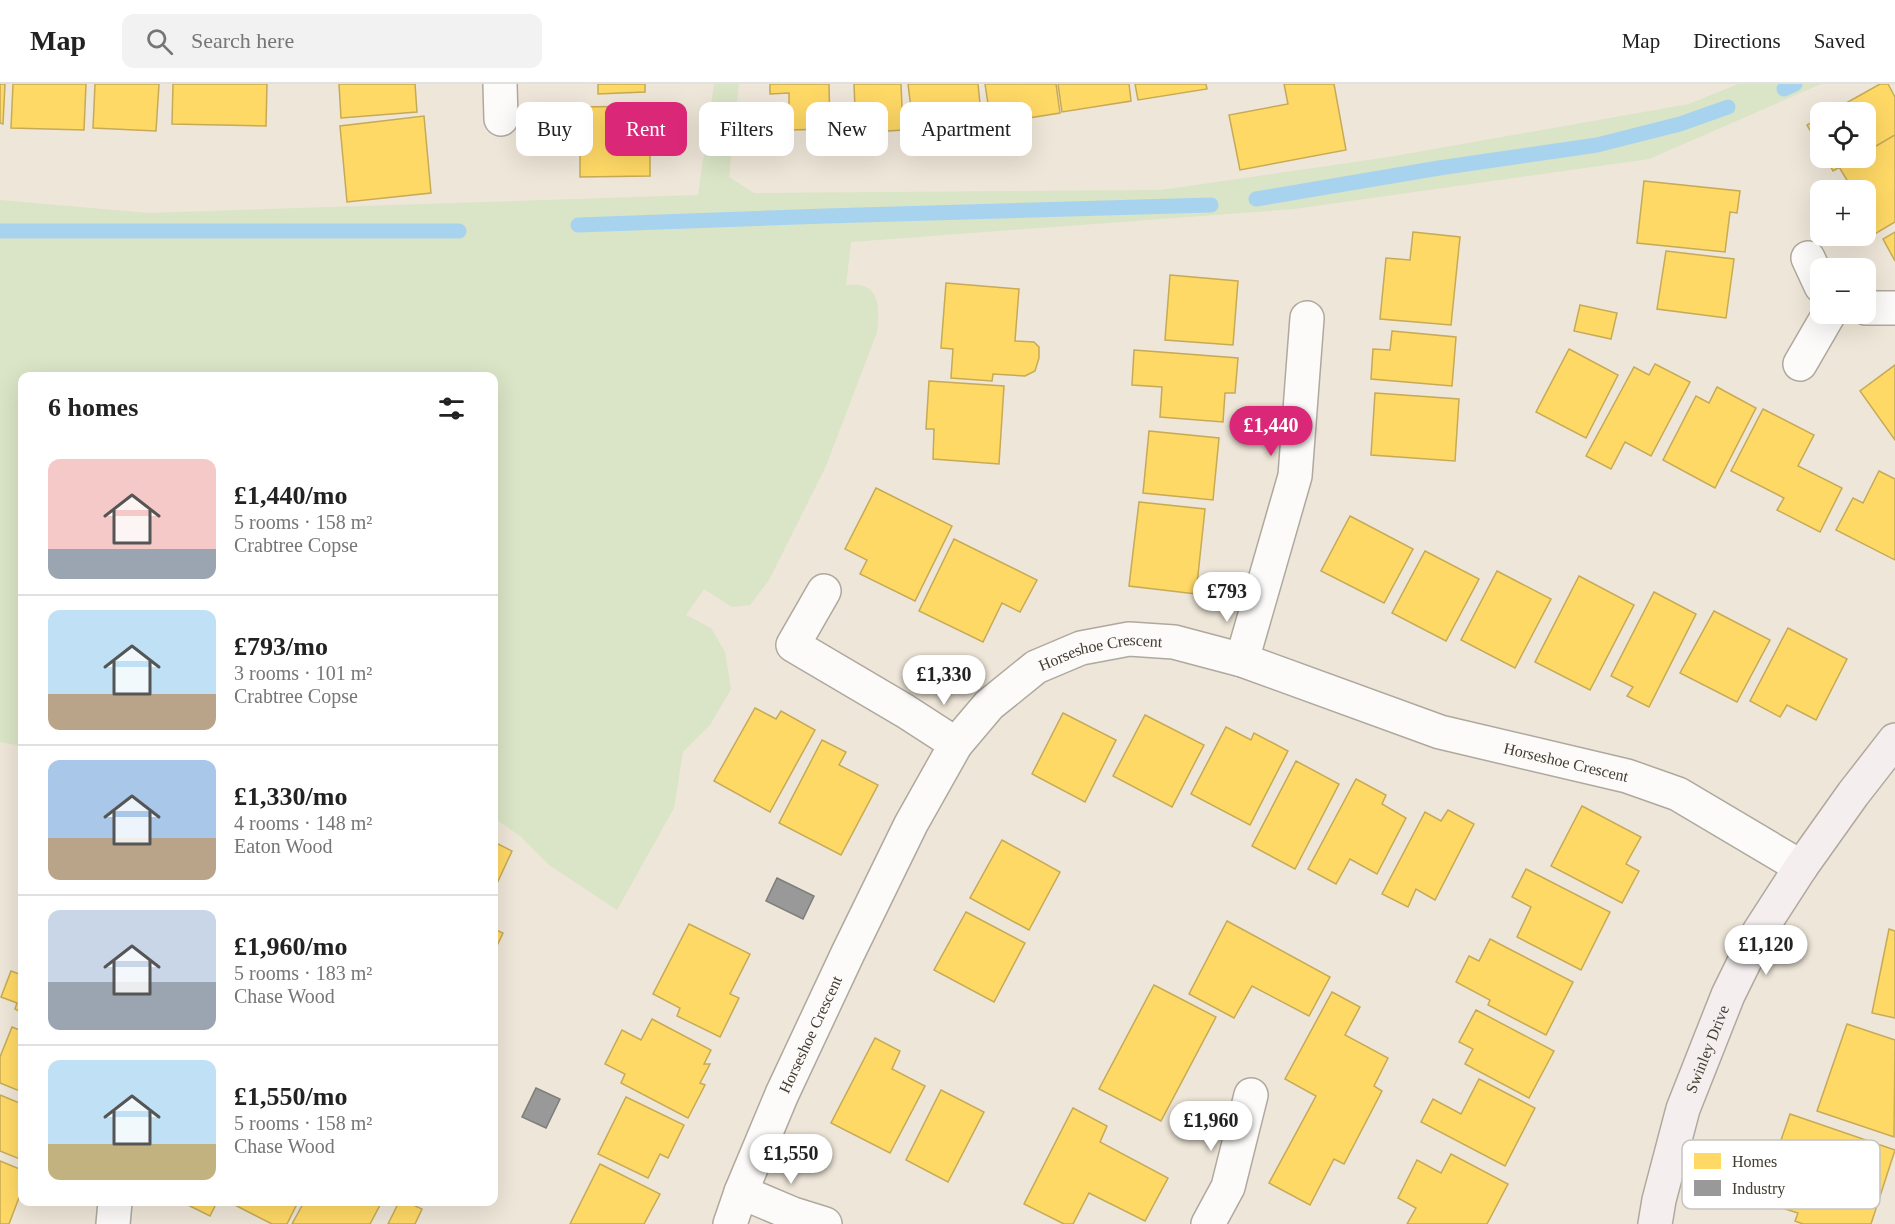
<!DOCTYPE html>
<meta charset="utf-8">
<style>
body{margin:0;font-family:"Times New Roman",serif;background:#f2f2f2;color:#222;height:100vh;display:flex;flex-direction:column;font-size:22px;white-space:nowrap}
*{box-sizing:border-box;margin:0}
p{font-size:20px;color:#767676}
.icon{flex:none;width:33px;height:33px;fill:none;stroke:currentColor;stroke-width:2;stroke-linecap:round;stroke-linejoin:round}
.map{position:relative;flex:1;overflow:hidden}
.side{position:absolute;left:18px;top:288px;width:480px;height:834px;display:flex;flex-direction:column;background:#fff;border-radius:12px;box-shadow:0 6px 24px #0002}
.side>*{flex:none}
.top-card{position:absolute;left:516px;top:18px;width:570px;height:54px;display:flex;gap:12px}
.controls{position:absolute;left:1810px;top:18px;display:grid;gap:12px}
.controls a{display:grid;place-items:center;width:66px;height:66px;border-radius:12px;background:#fff;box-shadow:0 6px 24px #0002;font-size:30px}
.price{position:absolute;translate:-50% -51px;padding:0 14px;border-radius:21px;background:#fff;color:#222;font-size:20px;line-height:39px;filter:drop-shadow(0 2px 3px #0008)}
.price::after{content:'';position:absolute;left:50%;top:36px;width:18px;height:14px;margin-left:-9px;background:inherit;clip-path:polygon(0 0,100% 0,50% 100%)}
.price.active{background:#db2777;color:#fff}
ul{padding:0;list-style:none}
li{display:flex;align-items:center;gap:18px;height:150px;padding:0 30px}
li+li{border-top:2px solid #e0e0e0}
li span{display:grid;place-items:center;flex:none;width:168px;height:120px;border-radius:12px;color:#555}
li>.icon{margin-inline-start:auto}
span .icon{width:72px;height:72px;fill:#fffc;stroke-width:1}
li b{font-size:26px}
h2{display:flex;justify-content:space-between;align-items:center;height:72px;padding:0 30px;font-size:26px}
.chip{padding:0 21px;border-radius:12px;background:#fff;box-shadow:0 6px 24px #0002;font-size:21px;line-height:54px}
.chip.active{background:#db2777;color:#fff}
header{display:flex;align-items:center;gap:36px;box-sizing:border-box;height:84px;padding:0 30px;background:#fff;border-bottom:2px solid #e0e0e0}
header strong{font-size:28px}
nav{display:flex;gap:33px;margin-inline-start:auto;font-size:21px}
.search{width:420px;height:54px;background:#f2f2f2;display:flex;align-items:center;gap:15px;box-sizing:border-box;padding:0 21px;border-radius:12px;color:#767676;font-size:22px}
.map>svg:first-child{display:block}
.green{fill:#dae4c6}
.homes{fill:#ffd966;stroke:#c6aa56;stroke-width:1.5}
.industry{fill:#999;stroke:#7f7d7a;stroke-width:1.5}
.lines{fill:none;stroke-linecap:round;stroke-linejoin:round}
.stream{stroke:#a7d3ef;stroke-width:15}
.street-casing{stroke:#afa89e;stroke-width:36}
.secondary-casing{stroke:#afa89e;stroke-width:36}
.street{stroke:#fcfbf9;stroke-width:33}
.secondary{stroke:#f5eeee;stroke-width:33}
.labels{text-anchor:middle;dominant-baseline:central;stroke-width:6;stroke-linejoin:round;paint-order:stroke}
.street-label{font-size:16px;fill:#423c31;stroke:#fff}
.key{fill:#fff;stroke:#c6c4c1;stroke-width:1.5}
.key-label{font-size:16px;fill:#423c31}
</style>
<header>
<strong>Map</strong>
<div class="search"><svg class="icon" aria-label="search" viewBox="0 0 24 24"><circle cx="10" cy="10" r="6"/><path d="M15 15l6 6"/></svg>Search here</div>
<nav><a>Map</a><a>Directions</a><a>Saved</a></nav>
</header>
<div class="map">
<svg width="1895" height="1140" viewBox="0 0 1895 1140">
<rect width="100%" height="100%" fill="#eee6d8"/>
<path class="green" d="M714,0H739L729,93L754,109L1161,106L1389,73L1689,20L1738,0H1821L1649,75L1294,125L851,158L846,201C852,201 861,200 866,203C882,211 878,233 877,248L826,382L769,496L750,521L732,523L704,505L686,531L711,544L725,568L731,605L710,641L683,668L674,724L617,826L549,781L520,752L494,734V292H22V662L0,658V116L148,129L698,111Z"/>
<g class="homes">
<polygon points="0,0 5,0 3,40 0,39"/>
<polygon points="13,0 86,0 84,46 11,44"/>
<polygon points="95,0 159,0 156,47 93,44"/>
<polygon points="173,0 267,0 266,42 172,40"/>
<polygon points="339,0 415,0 417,28 341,34"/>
<polygon points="598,0 645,0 645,8 598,10"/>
<polygon points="770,0 829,0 830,45 789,46 789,9 770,10"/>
<polygon points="854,0 901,0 903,46 856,49"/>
<polygon points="908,0 978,0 982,40 914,48"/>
<polygon points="985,0 1056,0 1060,29 991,40"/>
<polygon points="1058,0 1129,0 1131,17 1062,28"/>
<polygon points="1135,0 1206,0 1207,5 1138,16"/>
<polygon points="1284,0 1334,0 1346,66 1240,86 1229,31 1288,20"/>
<polygon points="1880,0 1888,0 1895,13 1895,51 1866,68 1866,28 1830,28"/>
<polygon points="650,22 650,92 580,93 580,23"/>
<polygon points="424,32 431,109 347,118 340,42"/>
<polygon points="1821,33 1821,65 1807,41"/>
<polygon points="1895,51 1895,138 1863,157 1860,152 1866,152 1866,106 1853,106 1839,83 1856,74 1866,74 1866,68"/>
<polygon points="1826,74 1856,74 1833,87"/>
<polygon points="1644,97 1740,107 1737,129 1730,128 1725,168 1637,159"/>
<polygon points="1413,148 1460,153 1451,241 1380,235 1386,174 1410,176"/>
<polygon points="1895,148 1895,177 1883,155"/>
<polygon points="1666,167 1734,175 1726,234 1657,225"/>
<polygon points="1170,191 1238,197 1233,261 1165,256"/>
<polygon points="946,199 1019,205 1015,257 1034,258 1039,263 1039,274 1035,287 1025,292 993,290 992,297 951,294 953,265 941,264"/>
<polygon points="1580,221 1617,229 1611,255 1574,247"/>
<polygon points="1392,247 1456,253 1452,302 1371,295 1373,265 1390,266"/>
<polygon points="1569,265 1618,291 1586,354 1536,328"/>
<polygon points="1134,266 1238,274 1235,309 1225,309 1223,338 1160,333 1162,303 1132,301"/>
<polygon points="1655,280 1690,298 1651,372 1625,358 1611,385 1586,372 1634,283 1649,291"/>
<polygon points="1895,281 1895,356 1860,307"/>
<polygon points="929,297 1004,302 999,380 933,375 934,345 926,345"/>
<polygon points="1717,303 1756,324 1715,404 1663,376 1696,312 1709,319"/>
<polygon points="1375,309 1459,315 1455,377 1371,371"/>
<polygon points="1763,325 1814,351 1798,382 1842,404 1820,448 1777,426 1784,414 1731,387"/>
<polygon points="1149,347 1219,354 1213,416 1143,409"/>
<polygon points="1879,387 1895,395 1895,476 1836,446 1853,414 1863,419"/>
<polygon points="876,404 952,442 915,517 860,490 867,476 845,465"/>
<polygon points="1139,418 1205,425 1196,510 1129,502"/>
<polygon points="1350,432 1413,465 1384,519 1321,487"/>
<polygon points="954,455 1037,496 1020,528 1002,519 983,558 919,527"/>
<polygon points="1425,467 1479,495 1446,557 1392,529"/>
<polygon points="1497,487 1551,515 1515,584 1461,556"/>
<polygon points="1579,492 1634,521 1590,606 1535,578"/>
<polygon points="1654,508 1696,530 1649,623 1627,612 1633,603 1611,592"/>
<polygon points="1714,527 1770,556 1737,618 1680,589"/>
<polygon points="1788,544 1847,575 1816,636 1787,621 1780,633 1750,617"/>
<polygon points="755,624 776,635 781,627 815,646 770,728 714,697"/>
<polygon points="1063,629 1116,656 1085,718 1032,690"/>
<polygon points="1145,631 1204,661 1172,723 1113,692"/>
<polygon points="1226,643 1251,656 1254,649 1288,667 1250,741 1191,710"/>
<polygon points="822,656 846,668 839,681 878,701 841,771 779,739"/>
<polygon points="1296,677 1339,700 1295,785 1252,762"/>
<polygon points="1356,695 1386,711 1382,720 1406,734 1377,790 1350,775 1336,800 1308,785"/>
<polygon points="1582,722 1641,753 1626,780 1639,787 1622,819 1551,782"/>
<polygon points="1448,726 1474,740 1435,816 1416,805 1408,823 1382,810 1425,728 1441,737"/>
<polygon points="1002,756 1060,788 1029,846 970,814"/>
<polygon points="494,758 512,767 494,806"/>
<polygon points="1526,785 1610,828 1581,886 1517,853 1531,823 1512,813"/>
<polygon points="966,828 1025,859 994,918 934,886"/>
<polygon points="1227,837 1330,893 1309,932 1252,902 1234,934 1189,910"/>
<polygon points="689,840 750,870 730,910 739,914 720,953 677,932 680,924 653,910"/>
<polygon points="494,845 503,849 494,868"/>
<polygon points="1889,845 1895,847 1895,934 1872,929"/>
<polygon points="1490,855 1573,898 1546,951 1488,921 1490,916 1456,898 1469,872 1479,877"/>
<polygon points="494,883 497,885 494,902"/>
<polygon points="11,887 22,891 22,929 15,925 17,919 1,913"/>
<polygon points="1154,901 1216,933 1161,1037 1099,1005"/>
<polygon points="1332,908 1360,923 1345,951 1388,974 1374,1002 1382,1007 1344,1080 1334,1075 1310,1121 1269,1099 1316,1012 1285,995"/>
<polygon points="1476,926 1554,967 1529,1014 1465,980 1473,965 1459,958"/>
<polygon points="652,935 711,966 704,980 710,980 700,999 705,1001 688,1034 621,999 625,990 605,980 622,946 641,956"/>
<polygon points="1847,940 1895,956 1894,1053 1817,1027"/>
<polygon points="12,943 22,947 22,1008 0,999 0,973"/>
<polygon points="875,954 900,967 892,985 925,1002 890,1069 831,1039"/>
<polygon points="1479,995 1535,1024 1505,1082 1421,1038 1433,1015 1461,1030"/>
<polygon points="941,1006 984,1028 948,1098 906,1076"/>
<polygon points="0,1011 22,1020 22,1076 0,1067"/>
<polygon points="626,1013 684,1041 668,1074 660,1070 648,1094 598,1070"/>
<polygon points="1073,1024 1107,1042 1100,1058 1168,1094 1145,1137 1089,1109 1073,1140 1064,1140 1024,1120"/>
<polygon points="1790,1030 1895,1066 1871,1140 1803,1140 1795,1137 1798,1129 1782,1124 1801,1070 1779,1062"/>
<polygon points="1451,1070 1508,1100 1487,1140 1407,1140 1416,1124 1398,1114 1417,1076 1441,1089"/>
<polygon points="0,1077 22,1086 22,1112 20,1111 9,1140 0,1140"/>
<polygon points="600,1080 660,1110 644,1140 570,1140"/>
<polygon points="182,1118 217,1118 210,1132"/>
<polygon points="229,1118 298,1118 287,1140 272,1140"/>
<polygon points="304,1118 374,1118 380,1121 370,1140 292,1140"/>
<polygon points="399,1118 407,1118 422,1125 415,1140 388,1140"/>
</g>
<g class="industry">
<polygon points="777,794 814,812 803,835 766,817"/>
<polygon points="536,1004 560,1015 546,1044 522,1033"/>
</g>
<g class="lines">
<g class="stream">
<polyline points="1784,5 1795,0"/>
<polyline points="1256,115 1439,84 1597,61 1680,40 1728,23"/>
<polyline points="578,141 826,132 1211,121"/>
<polyline points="0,147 459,147"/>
</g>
<g class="street-casing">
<g id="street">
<polyline points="500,0 501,35"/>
<polyline points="1808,174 1821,202"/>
<polyline points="1866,224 1895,224"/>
<polyline points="1800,280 1829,230"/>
<polyline points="824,507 793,561 905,627 956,660"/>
<polyline points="1242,576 1295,392 1307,234"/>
<polyline points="741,1108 793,1130 825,1140"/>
<polyline points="113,1140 115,1118"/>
<path id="s1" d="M730,1140L741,1108L782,1010L848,869L911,740L956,660L989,621L1036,583L1081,564L1129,555L1174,558L1242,576L1440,648L1627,692L1678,710L1801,783"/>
<polyline points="1208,1140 1228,1103 1251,1011"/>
</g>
</g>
<g class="secondary-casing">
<g id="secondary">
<path id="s2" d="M1655,1140L1659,1116L1683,1025L1728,911L1759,848L1801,783L1853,710L1895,656"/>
</g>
</g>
<use href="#street" class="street"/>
<use href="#secondary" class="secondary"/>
</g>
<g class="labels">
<g class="street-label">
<text stroke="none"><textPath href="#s1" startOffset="710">Horseshoe Crescent</textPath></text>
<text stroke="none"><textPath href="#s1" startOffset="1196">Horseshoe Crescent</textPath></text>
<text stroke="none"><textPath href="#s1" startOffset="206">Horseshoe Crescent</textPath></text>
<text stroke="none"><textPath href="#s2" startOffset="183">Swinley Drive</textPath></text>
</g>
</g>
<rect x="1682" y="1056" width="198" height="69" rx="9" class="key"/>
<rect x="1694" y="1069" width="27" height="16" fill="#ffd966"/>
<rect x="1694" y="1096" width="27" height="16" fill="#999"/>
<g class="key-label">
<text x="1732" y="1083">Homes</text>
<text x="1732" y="1110">Industry</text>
</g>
</svg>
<div class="controls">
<a><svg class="icon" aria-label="locate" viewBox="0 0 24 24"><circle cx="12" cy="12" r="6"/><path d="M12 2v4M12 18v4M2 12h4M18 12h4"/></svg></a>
<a>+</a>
<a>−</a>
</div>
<b class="price active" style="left:1271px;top:373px">£1,440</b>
<b class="price" style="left:1227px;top:539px">£793</b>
<b class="price" style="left:944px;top:622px">£1,330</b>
<b class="price" style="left:1766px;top:892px">£1,120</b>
<b class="price" style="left:1211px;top:1068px">£1,960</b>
<b class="price" style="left:791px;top:1101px">£1,550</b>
<div class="top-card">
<a class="chip">Buy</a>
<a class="chip active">Rent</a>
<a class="chip">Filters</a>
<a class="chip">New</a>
<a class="chip">Apartment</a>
</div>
<section class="side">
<h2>6 homes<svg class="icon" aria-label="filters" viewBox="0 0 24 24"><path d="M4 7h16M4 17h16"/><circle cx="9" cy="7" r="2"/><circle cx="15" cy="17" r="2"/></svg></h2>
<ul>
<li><span style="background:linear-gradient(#f6c9c9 75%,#9aa5b1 0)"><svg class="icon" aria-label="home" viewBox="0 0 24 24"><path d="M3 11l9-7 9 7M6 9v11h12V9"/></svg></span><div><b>£1,440/mo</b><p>5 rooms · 158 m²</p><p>Crabtree Copse</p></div></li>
<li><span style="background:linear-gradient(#bfe0f5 70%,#b9a48a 0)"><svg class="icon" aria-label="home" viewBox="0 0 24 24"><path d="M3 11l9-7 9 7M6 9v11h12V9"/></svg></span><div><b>£793/mo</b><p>3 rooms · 101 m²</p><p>Crabtree Copse</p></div></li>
<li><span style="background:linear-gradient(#a9c7e8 65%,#b9a48a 0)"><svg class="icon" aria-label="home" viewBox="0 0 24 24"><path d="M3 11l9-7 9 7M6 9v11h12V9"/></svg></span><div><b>£1,330/mo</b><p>4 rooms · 148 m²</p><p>Eaton Wood</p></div></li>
<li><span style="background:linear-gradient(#c9d6e8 60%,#9aa5b1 0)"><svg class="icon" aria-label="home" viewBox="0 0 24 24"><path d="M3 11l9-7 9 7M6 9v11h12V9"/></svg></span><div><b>£1,960/mo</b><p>5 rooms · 183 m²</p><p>Chase Wood</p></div></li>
<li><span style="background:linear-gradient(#bfe0f5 70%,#c2b280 0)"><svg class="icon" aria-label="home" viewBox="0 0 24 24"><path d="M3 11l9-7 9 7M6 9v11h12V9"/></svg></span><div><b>£1,550/mo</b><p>5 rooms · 158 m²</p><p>Chase Wood</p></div></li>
</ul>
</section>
</div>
